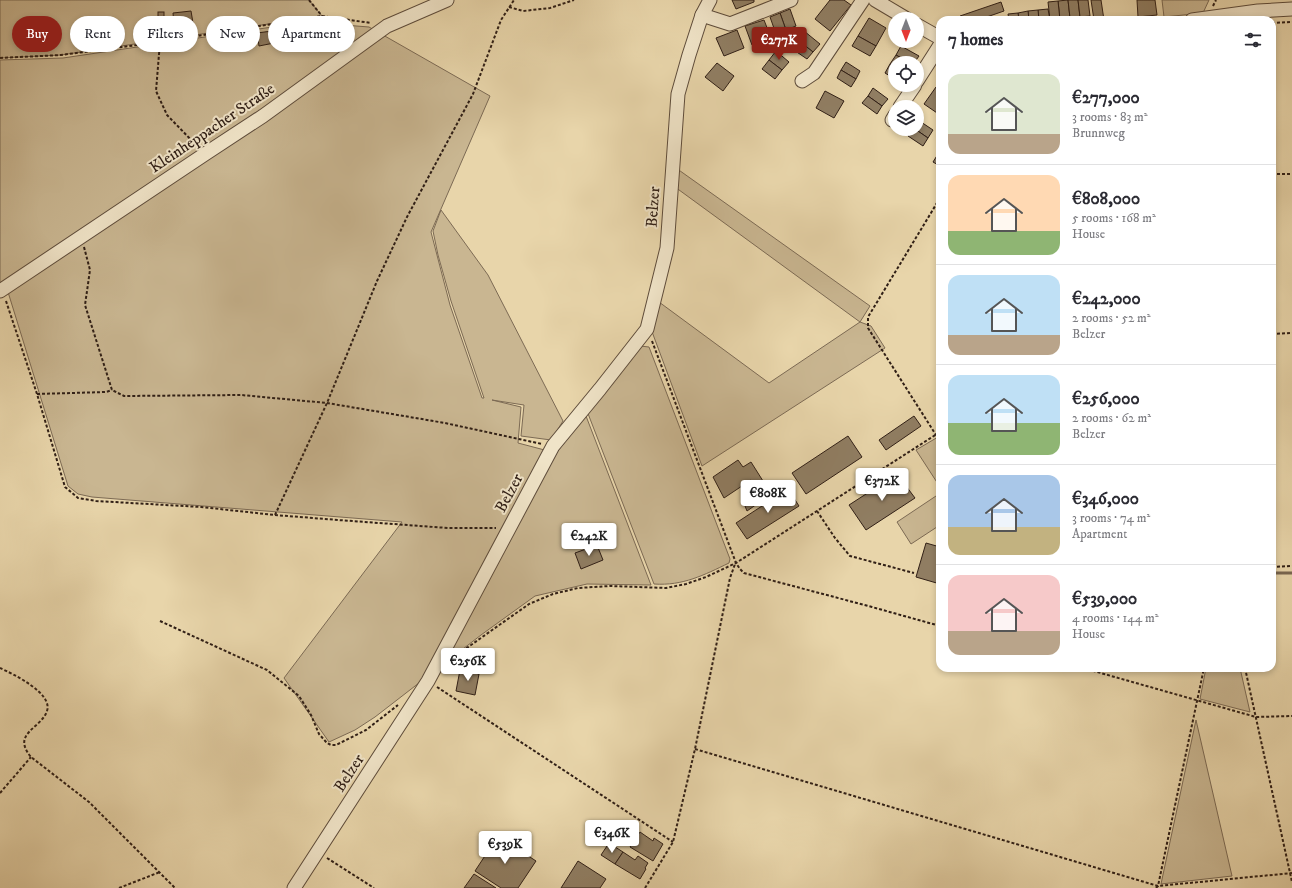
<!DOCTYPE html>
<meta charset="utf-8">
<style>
body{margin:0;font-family:"IM FELL DW Pica",serif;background:#f7f7f7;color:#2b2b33;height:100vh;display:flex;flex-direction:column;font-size:15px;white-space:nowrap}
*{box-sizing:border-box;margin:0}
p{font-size:13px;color:#7c7c81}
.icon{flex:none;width:22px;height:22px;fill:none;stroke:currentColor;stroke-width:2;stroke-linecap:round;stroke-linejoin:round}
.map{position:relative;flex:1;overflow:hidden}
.details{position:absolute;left:936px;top:16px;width:340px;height:656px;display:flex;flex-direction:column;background:#fff;border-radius:12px;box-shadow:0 2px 6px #0003}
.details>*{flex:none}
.hud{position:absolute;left:12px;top:16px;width:380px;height:36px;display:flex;gap:8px}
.needle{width:26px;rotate:180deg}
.tools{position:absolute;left:888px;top:12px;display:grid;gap:8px}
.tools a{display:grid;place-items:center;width:36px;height:36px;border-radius:50%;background:#fff;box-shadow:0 2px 6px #0003;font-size:20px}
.price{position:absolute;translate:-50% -34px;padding:0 9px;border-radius:4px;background:#fff;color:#222;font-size:13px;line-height:26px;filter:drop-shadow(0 1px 2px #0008)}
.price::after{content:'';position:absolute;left:50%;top:24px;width:12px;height:9px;margin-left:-6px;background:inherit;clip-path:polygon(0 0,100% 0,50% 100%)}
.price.on{background:#8f2418;color:#fff}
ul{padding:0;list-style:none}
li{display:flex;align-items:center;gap:12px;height:100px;padding:0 12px}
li+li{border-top:1px solid #e1e1e2}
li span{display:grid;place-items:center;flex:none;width:112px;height:80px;border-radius:12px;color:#555}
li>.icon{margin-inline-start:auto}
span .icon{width:48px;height:48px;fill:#fffc;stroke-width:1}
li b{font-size:17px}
h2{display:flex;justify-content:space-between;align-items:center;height:48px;padding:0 12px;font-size:17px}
.pill{padding:0 14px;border-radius:18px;background:#fff;box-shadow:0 2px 6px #0003;font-size:14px;line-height:36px}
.pill.on{background:#8f2418;color:#fff}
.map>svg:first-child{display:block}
.green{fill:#c9b691;stroke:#7c6a54}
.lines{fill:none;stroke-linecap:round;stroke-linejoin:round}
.stream{stroke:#796751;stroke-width:3}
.building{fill:#907e63;stroke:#301f16}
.minor-casing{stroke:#5e4c3b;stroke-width:15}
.path{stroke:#301f16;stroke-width:2;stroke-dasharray:3 2;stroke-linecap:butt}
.minor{stroke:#f0e4c8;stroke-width:13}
.labels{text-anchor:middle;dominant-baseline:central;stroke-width:4;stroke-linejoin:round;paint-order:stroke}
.street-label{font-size:16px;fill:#301f16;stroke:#f0e4c8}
</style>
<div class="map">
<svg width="1292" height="888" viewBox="0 0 1292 888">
<rect width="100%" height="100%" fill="#e8d5aa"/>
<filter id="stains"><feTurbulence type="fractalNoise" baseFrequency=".005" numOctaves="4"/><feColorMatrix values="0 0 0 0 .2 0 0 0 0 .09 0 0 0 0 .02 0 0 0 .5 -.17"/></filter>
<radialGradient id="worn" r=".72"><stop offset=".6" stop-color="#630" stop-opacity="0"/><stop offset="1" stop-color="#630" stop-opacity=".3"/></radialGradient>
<g class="green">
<polygon points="0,0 309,0 322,16 61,55 0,58"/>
<polygon points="1162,0 1209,0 1203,13 1164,17"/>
<polygon points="306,22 369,27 490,96 431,232 450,305 482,398 484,398 451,301 438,255 433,231 441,210 488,275 563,421 551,440 521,436 524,405 492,400 521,407 518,443 556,453 586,416 651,585 587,584 535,596 481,635 375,717 355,730 329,742 284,678 402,522 92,497 78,494 68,486 8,292 0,286 0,60 63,58"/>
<polygon points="676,168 870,306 860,322 871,326 885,348 702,466 651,329 659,302 769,383 860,322 675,187"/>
<path d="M640,346L649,347L730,559L729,563C704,575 683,586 654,584L587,411Z"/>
<polygon points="938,437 940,437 940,487 916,450"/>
<polygon points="939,494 940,495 940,525 911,544 897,522"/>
<polygon points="1206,668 1240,668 1250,712 1200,699"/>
<polygon points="1196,720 1232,876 1161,884"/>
</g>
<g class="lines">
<polyline class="stream" points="1272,573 1292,573"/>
</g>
<g class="building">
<polygon points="732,0 754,0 754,2 736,9"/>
<polygon points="830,0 844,0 851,5 830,31 815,19"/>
<polygon points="1068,0 1070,18 1060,20 1058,1"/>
<polygon points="1068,0 1078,0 1080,17 1070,18"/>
<polygon points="1078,0 1088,0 1090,16 1080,17"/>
<polygon points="1091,0 1101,0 1104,20 1094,20"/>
<polygon points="1137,0 1155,0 1157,15 1138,17"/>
<polygon points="1058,1 1060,20 1050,20 1048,2"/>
<polygon points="1001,2 1004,11 978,20 962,20 960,16"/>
<polygon points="790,9 796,26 786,30 780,13"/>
<polygon points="1048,9 1050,20 1039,20 1038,10"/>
<polygon points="1038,10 1039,20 1029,20 1028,11"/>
<polygon points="191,11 193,23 174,25 173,13"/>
<polygon points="1028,11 1029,20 1019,20 1018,13"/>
<rect x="158" y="12" width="6" height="10"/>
<polygon points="780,13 786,30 776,34 770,17"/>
<polygon points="1018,13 1019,20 1009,20 1008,14"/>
<polygon points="869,18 886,28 876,46 858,36"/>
<polygon points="764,20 771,38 752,45 745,26"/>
<polygon points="737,30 744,48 724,56 716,38"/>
<polygon points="272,31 274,43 259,46 257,33"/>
<polygon points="804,31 820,44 813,52 798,40"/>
<polygon points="858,36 876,46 870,56 852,46"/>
<polygon points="248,38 249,49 236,51 234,39"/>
<polygon points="798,40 813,52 807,59 791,48"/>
<polygon points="901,46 919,56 914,63 910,63 896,55"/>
<polygon points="776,51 789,62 782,70 769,60"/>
<polygon points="896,55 910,63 895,63 895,67 890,64"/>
<polygon points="769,60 782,70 775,79 762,69"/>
<polygon points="846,62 860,71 856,79 841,70"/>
<polygon points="717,63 734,76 723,91 705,77"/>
<polygon points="890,64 895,67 895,79 885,73"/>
<polygon points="841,70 856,79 851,87 837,78"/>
<polygon points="936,87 940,90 940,115 924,104"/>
<polygon points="873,88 888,99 882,106 868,96"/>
<polygon points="825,91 844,101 834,118 816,108"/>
<polygon points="868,96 882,106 877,114 862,103"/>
<polygon points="918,120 933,130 928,138 915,129 917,129 917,122"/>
<polygon points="912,129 915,129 928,138 923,146 908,136"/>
<polygon points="938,154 940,155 940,166 933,162"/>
<polygon points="914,416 921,426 886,450 879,440"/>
<polygon points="848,436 862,457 806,494 792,473"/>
<polygon points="738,460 743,467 751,462 763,481 754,486 751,480 724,498 713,477"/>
<polygon points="897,474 915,498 866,530 849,505"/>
<polygon points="788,489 799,506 747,539 736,523"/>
<polygon points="754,500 757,504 747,511 745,506"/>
<polygon points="926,543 940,547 940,584 916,577"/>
<polygon points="597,545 603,560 581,569 575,553"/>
<polygon points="460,670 479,674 475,695 456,691"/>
<polygon points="618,823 631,831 623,843 610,834"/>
<polygon points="640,832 653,841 654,838 663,844 653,861 630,847"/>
<polygon points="498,836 536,861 518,888 501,888 475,871"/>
<polygon points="609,843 623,852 615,864 601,855"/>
<polygon points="623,852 635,860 638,856 648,863 645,868 646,869 640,879 615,864"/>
<polygon points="578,861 606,879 600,888 561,888"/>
<polygon points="474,874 496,888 464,888"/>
</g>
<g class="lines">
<g class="minor-casing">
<g id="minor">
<polyline points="875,0 907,19"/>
<polyline points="702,15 730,24 791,0"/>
<polyline points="1192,20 1258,11 1292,9"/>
<polyline points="917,25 940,38"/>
<polyline points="802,81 814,73 863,0"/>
<polyline points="917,81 940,45"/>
<polyline points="900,107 915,85"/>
<polyline points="892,120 895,115"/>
<polyline points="0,291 205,154 263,116 387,26 447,0"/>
<polyline points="294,888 428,681 553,446 600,389 647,329 667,248 678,94 689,55 702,15 710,0"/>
</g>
</g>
<g class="path">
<polyline points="309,0 322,16"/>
<polyline points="1213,6 1216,0"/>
<polyline points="509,7 523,11 550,8 574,0"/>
<polyline points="1272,23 1292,22"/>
<polyline points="160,42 156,91 167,115 197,146"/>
<polyline points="0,58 61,55 160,42 322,16 371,23"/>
<polyline points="1272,174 1292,174"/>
<polyline points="940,198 868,317 868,328 936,435 940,436"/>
<polyline points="84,247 90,270 85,305 112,390 124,396 241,395 327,403 445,423 542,444"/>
<polyline points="6,301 37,394 65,487 78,498 96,501 201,507 275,515 338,520 448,528 496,528"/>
<polyline points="1272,334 1292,333"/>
<polyline points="652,341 736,563 740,569 744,573 872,607 940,626"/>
<polyline points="37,394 106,392 112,390"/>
<polyline points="817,511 835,538 850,556 914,573"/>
<polyline points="275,515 327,403 377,281 407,217 473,94 501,20 514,0"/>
<polyline points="1272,567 1292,566"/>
<polyline points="160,621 267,670 299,696 311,715 319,734 327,743 331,745 336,745 366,730 398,705"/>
<polyline points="454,657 529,604 553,594 578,588 610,586 666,588 686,584 706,577 736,563 940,432"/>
<path d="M0,668C13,674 53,693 47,711C41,729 11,733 31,757L89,802L175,888"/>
<polyline points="1083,668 1256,717 1292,716"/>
<polyline points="1245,668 1292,882"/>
<polyline points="437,687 673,842"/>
<polyline points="695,749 1158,886 1292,873"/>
<polyline points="0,793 31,757"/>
<polyline points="327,858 374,888"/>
<polyline points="119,888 160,872"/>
<polyline points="645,888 673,842 695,749 730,578 735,564"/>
<polyline points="1156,888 1158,886 1204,668"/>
</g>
<use href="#minor" class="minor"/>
</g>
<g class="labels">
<g class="street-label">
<text transform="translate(212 128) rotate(-34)">Kleinheppacher Straße</text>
<text transform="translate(653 207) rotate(-86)">Belzer</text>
<text transform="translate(509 493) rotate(-62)">Belzer</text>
<text transform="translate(349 773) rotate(-57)">Belzer</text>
</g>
</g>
<rect width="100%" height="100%" filter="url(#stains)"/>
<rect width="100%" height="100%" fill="url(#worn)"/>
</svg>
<div class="tools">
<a><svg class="needle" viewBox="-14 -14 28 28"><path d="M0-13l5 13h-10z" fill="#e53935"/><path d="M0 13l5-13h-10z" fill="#7c7c81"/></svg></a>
<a><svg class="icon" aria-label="locate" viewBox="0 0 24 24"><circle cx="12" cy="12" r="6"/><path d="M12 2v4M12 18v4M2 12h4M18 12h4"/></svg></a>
<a><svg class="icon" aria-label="layers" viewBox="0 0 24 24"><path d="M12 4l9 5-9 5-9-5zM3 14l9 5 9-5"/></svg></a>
</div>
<b class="price on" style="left:779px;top:61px">€277K</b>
<b class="price" style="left:882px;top:502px">€372K</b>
<b class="price" style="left:768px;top:514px">€808K</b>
<b class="price" style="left:589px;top:557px">€242K</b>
<b class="price" style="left:468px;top:682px">€256K</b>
<b class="price" style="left:612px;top:854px">€346K</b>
<b class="price" style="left:505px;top:865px">€539K</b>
<div class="hud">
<a class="pill on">Buy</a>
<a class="pill">Rent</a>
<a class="pill">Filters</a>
<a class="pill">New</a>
<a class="pill">Apartment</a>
</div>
<section class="details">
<h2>7 homes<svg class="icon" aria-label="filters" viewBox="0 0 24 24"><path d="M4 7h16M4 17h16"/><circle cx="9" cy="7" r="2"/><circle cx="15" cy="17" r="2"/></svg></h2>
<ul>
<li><span style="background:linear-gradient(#dfe7d0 75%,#b9a48a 0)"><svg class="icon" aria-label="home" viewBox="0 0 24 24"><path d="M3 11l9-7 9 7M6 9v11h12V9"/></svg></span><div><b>€277,000</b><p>3 rooms · 83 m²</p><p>Brunnweg</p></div></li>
<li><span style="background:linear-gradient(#ffd9b3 70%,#8fb573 0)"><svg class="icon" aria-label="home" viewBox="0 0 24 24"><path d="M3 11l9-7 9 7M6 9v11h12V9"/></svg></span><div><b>€808,000</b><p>5 rooms · 168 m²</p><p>House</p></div></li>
<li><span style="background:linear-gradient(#bfe0f5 75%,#b9a48a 0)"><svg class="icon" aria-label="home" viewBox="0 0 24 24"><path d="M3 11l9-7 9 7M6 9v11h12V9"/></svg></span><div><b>€242,000</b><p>2 rooms · 52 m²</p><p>Belzer</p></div></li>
<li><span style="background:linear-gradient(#bfe0f5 60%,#8fb573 0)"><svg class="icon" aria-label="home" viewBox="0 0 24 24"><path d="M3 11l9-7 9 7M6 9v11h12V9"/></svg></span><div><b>€256,000</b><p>2 rooms · 62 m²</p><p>Belzer</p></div></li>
<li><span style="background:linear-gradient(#a9c7e8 65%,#c2b280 0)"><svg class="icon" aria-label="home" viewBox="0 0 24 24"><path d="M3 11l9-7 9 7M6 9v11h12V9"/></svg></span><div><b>€346,000</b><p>3 rooms · 74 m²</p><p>Apartment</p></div></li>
<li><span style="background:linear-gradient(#f6c9c9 70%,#b9a48a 0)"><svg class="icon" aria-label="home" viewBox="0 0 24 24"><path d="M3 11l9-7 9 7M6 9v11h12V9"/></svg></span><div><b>€539,000</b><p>4 rooms · 144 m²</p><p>House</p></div></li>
</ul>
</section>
</div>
